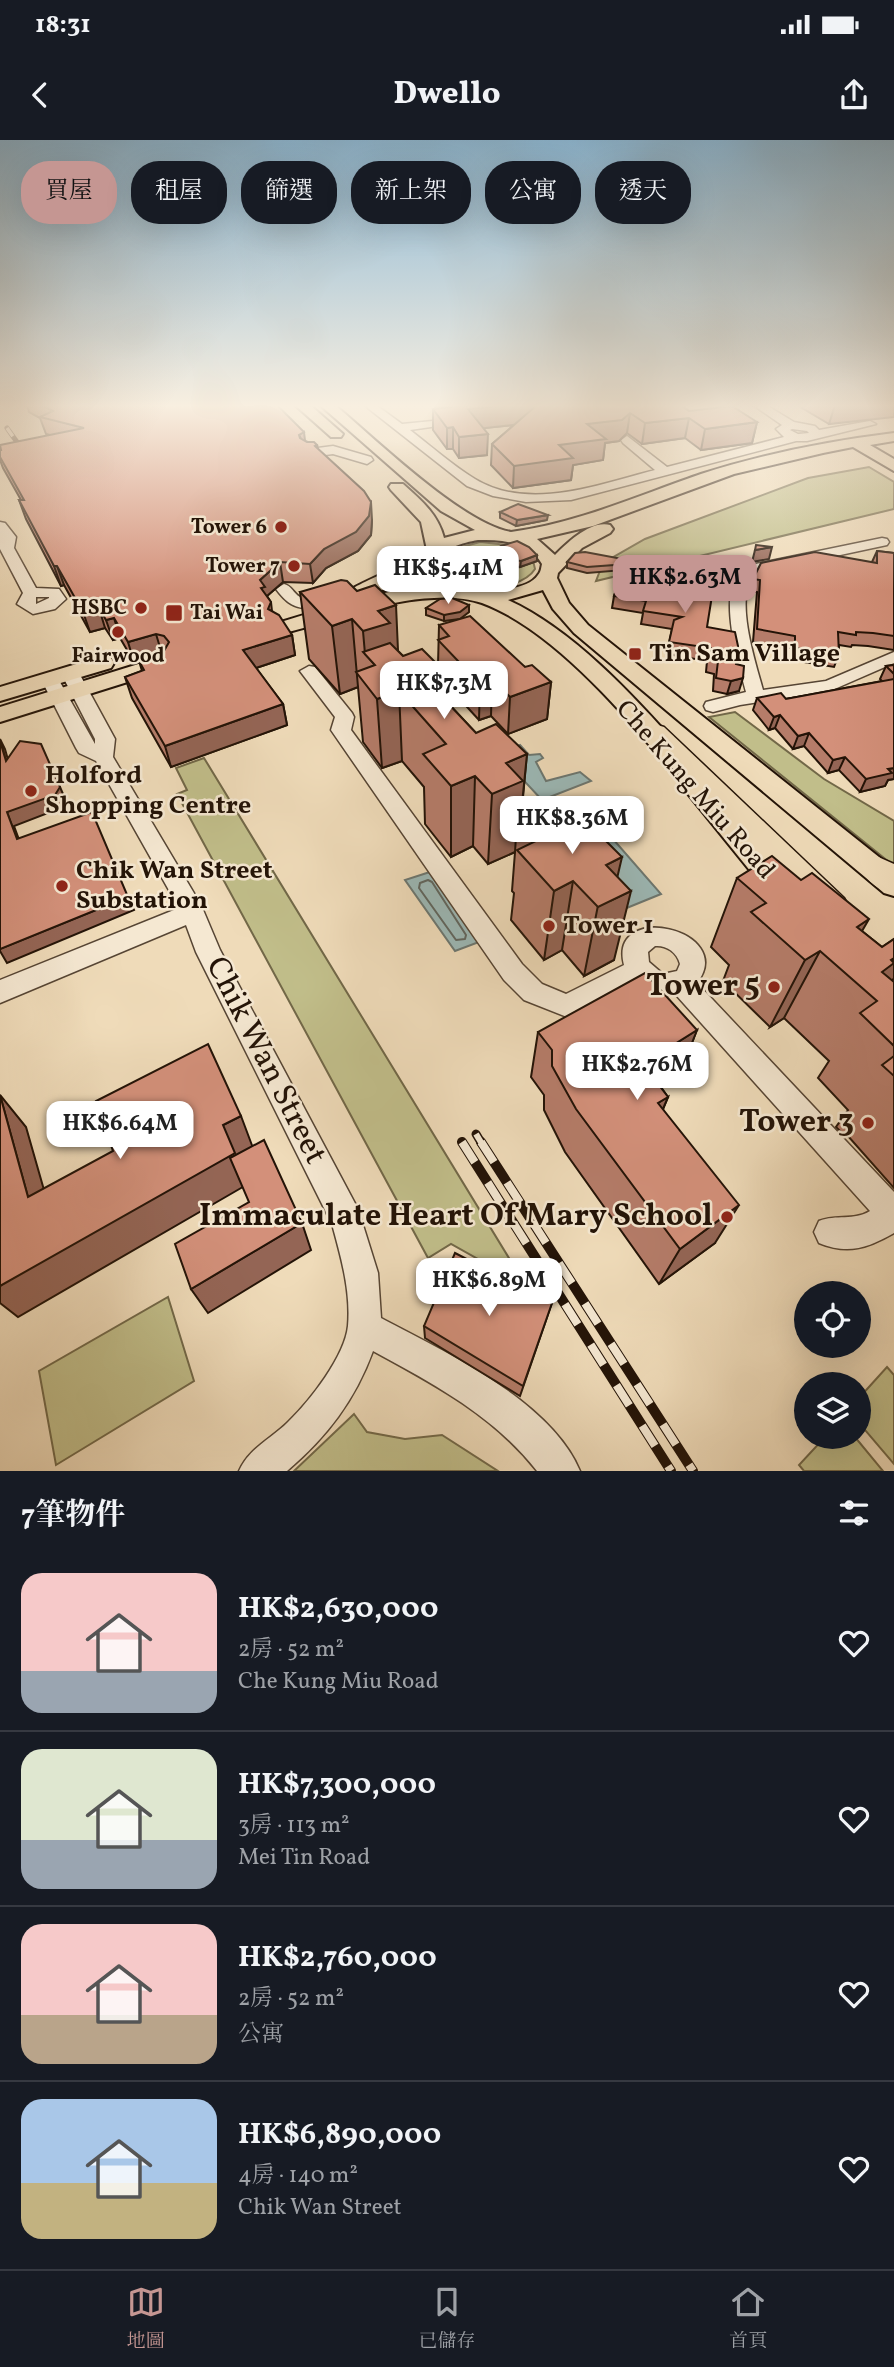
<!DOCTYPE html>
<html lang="zh-TW">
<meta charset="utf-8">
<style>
body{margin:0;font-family:Vollkorn,"Noto Serif TC",serif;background:#20242c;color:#f1f3f6;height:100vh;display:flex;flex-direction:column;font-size:26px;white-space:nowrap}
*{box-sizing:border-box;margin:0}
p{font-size:23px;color:#9ea1a6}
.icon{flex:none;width:38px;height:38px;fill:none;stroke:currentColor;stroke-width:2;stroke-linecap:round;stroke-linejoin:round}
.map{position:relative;height:1331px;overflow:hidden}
.panel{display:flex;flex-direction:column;background:#171b24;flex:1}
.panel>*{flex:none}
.banner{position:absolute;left:21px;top:21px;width:852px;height:63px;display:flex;gap:14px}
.buttons{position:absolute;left:794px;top:1141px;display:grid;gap:14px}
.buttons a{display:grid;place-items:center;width:77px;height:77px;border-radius:50%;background:#171b24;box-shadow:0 7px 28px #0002;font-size:35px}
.price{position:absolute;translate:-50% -60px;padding:0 16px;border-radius:14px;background:#fff;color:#222;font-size:23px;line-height:46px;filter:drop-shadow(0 2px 4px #0008)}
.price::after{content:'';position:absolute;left:50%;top:42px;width:21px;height:16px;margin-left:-10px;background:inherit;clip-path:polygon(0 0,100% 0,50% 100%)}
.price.selected{background:#c59692;color:#111}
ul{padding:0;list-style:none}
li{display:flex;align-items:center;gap:21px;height:175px;padding:0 21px}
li+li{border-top:2px solid #363941}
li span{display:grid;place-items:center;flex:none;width:196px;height:140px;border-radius:21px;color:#555}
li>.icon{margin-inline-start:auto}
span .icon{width:84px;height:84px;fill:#fffc;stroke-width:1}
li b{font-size:30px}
h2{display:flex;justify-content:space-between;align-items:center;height:84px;padding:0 21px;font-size:30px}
.chip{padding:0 24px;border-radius:28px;background:#171b24;box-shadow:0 7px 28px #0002;font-size:24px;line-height:63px}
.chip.selected{background:#c59692;color:#111}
.status{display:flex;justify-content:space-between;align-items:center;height:49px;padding:0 35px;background:#171b24;direction:ltr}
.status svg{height:19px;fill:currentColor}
header{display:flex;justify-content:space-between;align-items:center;height:91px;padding:0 21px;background:#171b24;font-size:32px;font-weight:800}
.dock{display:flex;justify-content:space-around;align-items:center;height:98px;border-top:2px solid #363941;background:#171b24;font-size:19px;color:#9ea1a6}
.dock a{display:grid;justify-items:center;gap:4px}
.dock .selected{color:#c59692}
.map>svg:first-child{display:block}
.green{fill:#c1be8a;stroke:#726848;stroke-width:2}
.water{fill:#9cb9b7;stroke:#6c7771;stroke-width:2}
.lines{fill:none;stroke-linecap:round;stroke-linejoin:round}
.shore{stroke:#60665f;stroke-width:2}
.minor-casing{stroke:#564534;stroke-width:3}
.major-casing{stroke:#231307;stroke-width:4}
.highway-casing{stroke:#231307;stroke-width:3}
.minor{fill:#f5e8d2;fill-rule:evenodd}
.major{fill:#efdbb9;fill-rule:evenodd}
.highway{fill:#efdbb9;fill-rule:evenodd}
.rail-far2-casing{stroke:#231307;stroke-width:5}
.rail-far1-casing{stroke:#231307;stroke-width:9}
.rail-casing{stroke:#231307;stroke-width:10}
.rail-far2{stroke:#f5e8d2;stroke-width:3.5;stroke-dasharray:10;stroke-linecap:butt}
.rail-far1{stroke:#f5e8d2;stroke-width:6;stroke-dasharray:19;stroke-linecap:butt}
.rail{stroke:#f5e8d2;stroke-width:8;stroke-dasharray:24;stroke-linecap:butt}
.wall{fill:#b57c69;stroke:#231307;stroke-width:2}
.shaded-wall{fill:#946555;stroke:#231307;stroke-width:2}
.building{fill:#d3907a;stroke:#231307;stroke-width:2}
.poi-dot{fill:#8f2418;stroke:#f5e8d2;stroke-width:2.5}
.labels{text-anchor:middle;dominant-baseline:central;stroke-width:5;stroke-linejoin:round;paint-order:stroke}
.far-poi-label{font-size:21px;font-weight:bold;fill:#231307;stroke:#f5e8d2;text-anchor:end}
.poi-label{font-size:26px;font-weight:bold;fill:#231307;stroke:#f5e8d2;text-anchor:start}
.street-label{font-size:26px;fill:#231307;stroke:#f5e8d2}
.near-poi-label{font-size:32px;font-weight:bold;fill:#231307;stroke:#f5e8d2;text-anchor:end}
.near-street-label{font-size:32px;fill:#231307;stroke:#f5e8d2}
</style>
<div class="status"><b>18:31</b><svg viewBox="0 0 49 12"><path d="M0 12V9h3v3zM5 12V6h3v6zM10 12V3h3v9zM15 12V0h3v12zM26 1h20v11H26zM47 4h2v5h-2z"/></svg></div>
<header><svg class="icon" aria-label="back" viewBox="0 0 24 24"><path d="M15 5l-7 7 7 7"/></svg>Dwello<svg class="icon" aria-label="share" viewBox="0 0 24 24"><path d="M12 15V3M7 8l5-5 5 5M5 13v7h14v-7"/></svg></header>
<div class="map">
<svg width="894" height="1331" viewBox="0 0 894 1331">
<rect width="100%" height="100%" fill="#efdbb9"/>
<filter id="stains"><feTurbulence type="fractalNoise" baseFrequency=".00286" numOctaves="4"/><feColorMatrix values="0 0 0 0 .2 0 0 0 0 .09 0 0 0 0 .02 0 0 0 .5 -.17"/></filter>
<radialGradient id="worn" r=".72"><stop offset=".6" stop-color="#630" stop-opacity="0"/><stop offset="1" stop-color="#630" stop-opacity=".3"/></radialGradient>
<g class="green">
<polygon points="869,327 894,342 894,369 596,441 603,423 645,399 808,338"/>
<path d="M480,402L516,406L532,416L535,429C519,455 440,455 446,419L458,408Z"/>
<polygon points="735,572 824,639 894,681 894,726 709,577"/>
<polygon points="204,618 526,1146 451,1104 428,1118 177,654 187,650 176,628"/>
<polygon points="168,1157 194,1241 56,1325 39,1231"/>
<polygon points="887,1227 894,1235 894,1324 859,1283 859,1258"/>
<polygon points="354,1274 367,1292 405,1299 442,1295 498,1331 294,1331"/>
<polygon points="825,1297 855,1297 883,1331 804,1331 799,1325"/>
</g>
<g class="water">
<polygon points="520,605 529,615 540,614 543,618 536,622 546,641 580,632 591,641 542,660 499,614"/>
<polygon points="592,675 661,754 612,774 542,696"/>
<polygon points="433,731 479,802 455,811 405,740"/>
</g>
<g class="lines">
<polygon class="shore" points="428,740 432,742 466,795 465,799 456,800 419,748 420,743"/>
<g class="minor-casing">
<g id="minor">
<path d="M364,265H376L402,284L463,278V282L459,283L410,290C431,306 452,325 475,339C529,372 600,344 655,330L623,303L621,300L627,296L667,327L784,297L776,289L782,285L753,265H766L794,282L815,286L819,290L870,281L876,284L807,301H796L571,360L526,362L493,356L467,346ZM792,289L807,291L809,293L798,294L790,290Z"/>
<polygon points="333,306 371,317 373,320 367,324 333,314 310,317 304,313 310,309"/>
<path d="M0,382L5,383L16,397L14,408L36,448L59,449L66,459L55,469L33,474L17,464L23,453L0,409ZM36,457H49V458L36,464Z"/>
<path d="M882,398L887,399L889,402L887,405L756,433C732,453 756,524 763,550L826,541L894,512V523L830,551L740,565L713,572L706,570L704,566L706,562L746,552C739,525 711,435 751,425Z"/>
<path d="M284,444C292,446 293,453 300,457C306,460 309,459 314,464L312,467C295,471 285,461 276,449Z"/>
<path d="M309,526L315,527L352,573L354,577L351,590L522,824L542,844L566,854L624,825C607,760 738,789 697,843L894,1052V1093C868,1108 848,1115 819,1103L814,1092L819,1081C836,1074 854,1081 870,1071L676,855H662L636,843L567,877L524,860L504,840L331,590L335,577L300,531ZM655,806C666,805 677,812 680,824L677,831L663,834L649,822L648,812Z"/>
<path d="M70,528L79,533L115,599L113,617L201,765L220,810L358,1069L378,1133L381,1178C445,1212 551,1261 580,1331H537C494,1276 434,1244 373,1211C355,1260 327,1297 287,1331H239C249,1308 271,1299 288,1282C310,1261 345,1216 348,1186C351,1151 341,1117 332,1084L196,812L186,785L0,863V840L179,768L96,621L79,613L76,608L41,539L50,534L56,535L95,604V599L61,533Z"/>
</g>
</g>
<g class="major-casing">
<g id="major">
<polygon points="295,265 310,265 343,294 341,297 331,297"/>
<path d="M320,265H335C375,299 463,384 511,392C578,383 637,356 701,334C763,314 829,301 894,293V301L870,305L894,319V331L853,307L823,313L734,334L593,386L537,399L555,415C568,402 591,380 610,385L613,389L610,393L582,408L558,433L557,438L569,463L588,485L894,729V756L884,753L574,493L553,469L543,450L508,460C572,489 633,555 679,607L682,613L679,619L670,621L661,619C618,566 547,487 482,463C467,458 449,457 434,458C382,460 334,481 284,493L277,491L274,487L277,483C328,468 379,450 433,446L422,430C404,440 376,458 355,453L352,449C356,445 412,421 423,415L427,410L421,382L391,350L389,347L391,344H403C420,359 438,374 444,398L475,390L441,371ZM478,400C502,400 529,401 542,424C541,428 541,432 538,435C526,453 475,453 457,445C447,440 443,433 438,424C444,407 462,403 478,400Z"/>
<polygon points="103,516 111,518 114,523 111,528 0,561 0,547"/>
<polygon points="161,517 169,519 172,524 169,529 0,582 0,567"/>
<polygon points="693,634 702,637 793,743 797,751 793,759 783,762 773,759 684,649 680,643 684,637"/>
</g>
</g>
<g class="highway-casing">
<g id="highway">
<polygon points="654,584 664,587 844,758 849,767 844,776 832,780 820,776 644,599 640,593 644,587"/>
<path d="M876,716L894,724V755C880,750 867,742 860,728L865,719Z"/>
</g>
</g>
<use href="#minor" class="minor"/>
<use href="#major" class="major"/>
<use href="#highway" class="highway"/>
<g class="rail-far2-casing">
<polyline id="rail-far2" points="7,288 29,319"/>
</g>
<g class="rail-far1-casing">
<polyline id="rail-far1" points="476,994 482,1004"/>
</g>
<g class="rail-casing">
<g id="rail">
<polyline points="462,1002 671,1331"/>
<polyline points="481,1002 693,1331"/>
</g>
</g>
<use href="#rail-far2" class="rail-far2"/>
<use href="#rail-far1" class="rail-far1"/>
<use href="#rail" class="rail"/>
</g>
<g class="wall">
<polygon points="27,265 277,265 305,301 317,305 318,309 372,380 371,395 358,411 326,428 313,443 283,442 267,456 271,462 272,471 292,495 295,515 256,528 283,564 287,585 171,627 132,558 125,537 142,531 139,521 134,522 120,498 113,500 105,488 90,492 64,445 61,446 26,379 19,360 21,360 3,328 0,320 0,310 50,295 46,294 40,278 29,272"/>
<polygon points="434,265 680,265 689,271 757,282 752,303 701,310 685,298 642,304 627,293 619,301 605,303 603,320 573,325 571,340 513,348 491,325 492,304 514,285 483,288 487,315 459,318 453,309 447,309 433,290 433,269 437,269"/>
<polygon points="797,265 894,265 829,284"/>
<polygon points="500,372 547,380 516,386 500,378"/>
<polygon points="877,411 894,413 894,510 868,506 852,505 851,507 839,505 839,514 834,527 791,520 791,508 753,502 757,452 750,451 753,439 872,422"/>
<polygon points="471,413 537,421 520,427 502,426 485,436 469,436 455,427 455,421"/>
<polygon points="628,420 627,430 707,487 736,524 739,551 727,554 713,551 714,534 706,532 707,521 667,514 672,489 641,484 643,473 612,468 614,456 623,430 587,433 567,428 567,422"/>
<polygon points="357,451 398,511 403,516 438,525 439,485 525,527 551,542 547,579 508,594 491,576 479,580 447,545 447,562 476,593 527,614 521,679 617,737 614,820 584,836 562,810 544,820 511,780 514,753 512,751 515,712 488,724 473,706 451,717 425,684 424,647 402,621 382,628 363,602 358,547 340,554 309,519 300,452"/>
<polygon points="426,468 469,472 444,481 426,475"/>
<polygon points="894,525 894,639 888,640 885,646 860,652 839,630 828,633 804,606 793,609 775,588 769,590 753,570 757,558 786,559 882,541 880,539 886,526"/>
<polygon points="737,738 862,791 882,807 894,799 894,838 892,840 894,842 894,1048 848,996 846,997 836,987 848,970 818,938 829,921 784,878 770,887 723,841 729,825 711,807"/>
<polygon points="697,890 679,936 661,947 668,957 663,969 715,1103 659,1144 565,1012 544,970 544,955 531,937 538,892"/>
<polygon points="552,1163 520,1256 425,1198 424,1186"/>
</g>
<g class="shaded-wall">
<polygon points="443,265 541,265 540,282 468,290 443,277"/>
<polygon points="835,265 894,265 894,277 829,284"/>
<polygon points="630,273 627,293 619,301 605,303 603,320 573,325 571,340 513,348 514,326 559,305 587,284"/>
<polygon points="689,278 685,298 642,304 645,283"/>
<polygon points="757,282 752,303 701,310 705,289"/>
<polygon points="453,287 453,309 447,309 447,288"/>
<polygon points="304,292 306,309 299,295"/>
<polygon points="488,294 487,315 459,318 459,297"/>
<polygon points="371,362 372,380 371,395 358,411 326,428 313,443 310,424 324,409"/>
<polygon points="548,375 547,380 516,386 517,380"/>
<polygon points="772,407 769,419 752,422 755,410"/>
<polygon points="537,415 537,421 520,427 521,421"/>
<polygon points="503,419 502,426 485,436 485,430"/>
<polygon points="280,422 283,442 267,456 265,468 260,440"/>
<polygon points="54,426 57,426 64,445 61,446"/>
<polygon points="396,465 399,533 375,525 365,514 363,491 378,471"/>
<polygon points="469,465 469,472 460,479 444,481 444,475"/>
<polygon points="99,468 105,488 90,492 83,472"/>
<polygon points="114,478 120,498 113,500 106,480"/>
<polygon points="352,479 358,547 340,554 332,486"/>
<polygon points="156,494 162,514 134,522 128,502"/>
<polygon points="292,495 295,515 247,531 243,510"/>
<polygon points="447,534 447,603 427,541"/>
<polygon points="743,538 739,551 727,554 731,541"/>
<polygon points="492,539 491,576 479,580 480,544"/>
<polygon points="551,542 547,579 508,594 510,557"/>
<polygon points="399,551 402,621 382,628 377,559"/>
<polygon points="283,564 287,585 171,627 165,606"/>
<polygon points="780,575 775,588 769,590 774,577"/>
<polygon points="809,593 804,606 793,609 798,596"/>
<polygon points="0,599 5,609 12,634 6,621"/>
<polygon points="527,614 520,684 517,681 515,712 488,724 492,654 506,623"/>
<polygon points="845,617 839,630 828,633 833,620"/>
<polygon points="894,628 894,639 888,640 885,646 860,652 866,639 888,629"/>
<polygon points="475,636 473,706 451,717 451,646"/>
<polygon points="60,647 66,661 61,668 14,686 24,713 17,699 7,672"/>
<polygon points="622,717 612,760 631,751 614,820 584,836 606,725"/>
<polygon points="573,741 562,810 544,820 554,751"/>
<polygon points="128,757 134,770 7,823 0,811 0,809"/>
<polygon points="869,779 840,829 857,787"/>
<polygon points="820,811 784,878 770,887 805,820"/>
<polygon points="894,818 894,838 874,867 877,861 882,832"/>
<polygon points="697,890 679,936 628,969 643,924"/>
<polygon points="0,955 26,987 54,1085 28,1057"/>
<polygon points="668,957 650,1000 658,963"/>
<polygon points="241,976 253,1008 248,1044 18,1177 0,1163 0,1146 223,985"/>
<polygon points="739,1065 715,1103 659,1144 680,1109"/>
<polygon points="302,1083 311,1110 208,1173 191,1149"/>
</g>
<g class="building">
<polygon points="41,265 277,265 304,292 299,295 300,298 307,302 314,302 317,305 315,306 364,351 371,362 369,376 356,392 324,409 310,424 280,422 260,440 265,447 261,448 271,462 268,469 279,475 292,495 243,510 283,564 165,606 125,537 144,530 138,519 164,511 169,502 164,496 156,494 128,502 114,478 106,480 99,468 83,472 57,426 54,426 19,360 24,360 0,317 0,310 1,310 0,305 84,288 40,277 53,271"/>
<polygon points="469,265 509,265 468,269 488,294 459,297 453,287 447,288 433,269"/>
<polygon points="537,265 680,265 689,271 732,266 757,282 705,289 689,278 645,283 630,273 622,280 587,284 606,299 559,305 573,318 514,326 492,304"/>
<polygon points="518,364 548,375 517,380 500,372"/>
<polygon points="517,401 529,407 537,415 521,421 503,419 485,430 469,430 455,421 471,413 490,414 501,406"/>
<polygon points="756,405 772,407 755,410"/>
<polygon points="877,411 894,413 894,496 873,493 856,492 856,495 838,492 839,514 795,508 795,496 757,489 760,440 753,439 761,423 815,412 877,423"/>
<polygon points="585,412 628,420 628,424 587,427 567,422 575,413"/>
<polygon points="623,430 714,443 707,487 735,492 738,506 736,524 744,526 743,538 731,541 716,538 718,521 709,520 711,508 669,502 674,480 682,477 643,471 646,461 614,456"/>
<polygon points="341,440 347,441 357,451 375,445 396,465 378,471 390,483 363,491 352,479 332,486 300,452"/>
<polygon points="452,458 469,465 460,472 444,475 426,468 440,459"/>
<polygon points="470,476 525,527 532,525 551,542 510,557 492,539 480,544 438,500 449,496 439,485"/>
<polygon points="390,503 403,516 422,509 447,534 427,541 476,593 496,584 527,614 506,623 523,641 492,654 475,636 451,646 423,614 446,604 399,551 377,559 356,532 375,525 363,512"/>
<polygon points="894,525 894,534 886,526"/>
<polygon points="894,539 894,628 888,629 892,633 866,639 845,617 833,620 809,593 798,596 780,575 774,577 757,558 781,553 786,559"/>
<polygon points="0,601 6,621 20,601 41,604 60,647 55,655 7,672 17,699 92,672 128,757 0,809"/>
<polygon points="548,666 568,686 584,679 622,717 606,725 631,751 598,767 573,741 554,751 517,710 536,701 517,681"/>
<polygon points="772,716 801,740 812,733 869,779 857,787 882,807 894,799 894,818 891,820 894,823 882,832 894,842 894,906 860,873 877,861 820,811 805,820 751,772 766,763 737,738"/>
<polygon points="645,833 697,890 643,924 668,957 658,963 739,1065 680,1109 576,969 552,926 552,910 538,892"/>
<polygon points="208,904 241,976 223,985 235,1013 0,1146 0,955 28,1057 113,1011 96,961"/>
<polygon points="894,916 894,936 882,925"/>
<polygon points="264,1000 302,1083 191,1149 175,1104 249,1062 230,1018"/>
<polygon points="455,1113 552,1163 523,1246 424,1186"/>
</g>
<linearGradient id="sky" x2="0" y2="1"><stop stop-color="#89b6d4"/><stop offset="0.59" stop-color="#f8efe0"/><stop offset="1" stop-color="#f8efe0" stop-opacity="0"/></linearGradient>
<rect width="894" height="451" fill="url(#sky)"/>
<g class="poi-dot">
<circle cx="281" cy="387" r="7"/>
<circle cx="294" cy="426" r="7"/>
<circle cx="141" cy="468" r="7"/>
<rect x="165" y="464" width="18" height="18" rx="3.5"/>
<circle cx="118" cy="492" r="7"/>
<rect x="628" y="507" width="14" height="14" rx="3.5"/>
<circle cx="31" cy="651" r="7"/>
<circle cx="62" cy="746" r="7"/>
<circle cx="549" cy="786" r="7"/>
<circle cx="774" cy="847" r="7"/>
<circle cx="868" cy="983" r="7"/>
<circle cx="727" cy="1077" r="7"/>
</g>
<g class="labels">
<g class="far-poi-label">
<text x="267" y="387">Tower 6</text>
<text x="280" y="426">Tower 7</text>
<text x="127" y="468">HSBC</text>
<text x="190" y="473" text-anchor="start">Tai Wai</text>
<text x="118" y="516" text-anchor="middle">Fairwood</text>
</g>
<g class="poi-label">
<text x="649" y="514">Tin Sam Village</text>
<text x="45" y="636">Holford<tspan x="45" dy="30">Shopping Centre</tspan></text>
<text x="76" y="731">Chik Wan Street<tspan x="76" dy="30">Substation</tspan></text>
<text x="563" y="786">Tower 1</text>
</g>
<g class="street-label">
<text transform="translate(695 650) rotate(49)">Che Kung Miu Road</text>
</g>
<g class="near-poi-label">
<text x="760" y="847">Tower 5</text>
<text x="854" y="983">Tower 3</text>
<text x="713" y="1077">Immaculate Heart Of Mary School</text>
</g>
<g class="near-street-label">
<text transform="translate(265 921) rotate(63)">Chik Wan Street</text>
</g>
</g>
<rect width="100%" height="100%" filter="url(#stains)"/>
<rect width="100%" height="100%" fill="url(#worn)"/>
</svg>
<div class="buttons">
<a><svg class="icon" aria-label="locate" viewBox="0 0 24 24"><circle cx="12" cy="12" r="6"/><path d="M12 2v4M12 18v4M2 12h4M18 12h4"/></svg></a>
<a><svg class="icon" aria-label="layers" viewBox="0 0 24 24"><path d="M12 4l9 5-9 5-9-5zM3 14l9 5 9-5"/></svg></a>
</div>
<b class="price" style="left:448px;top:466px">HK$5.41M</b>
<b class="price selected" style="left:685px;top:475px">HK$2.63M</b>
<b class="price" style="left:444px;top:581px">HK$7.3M</b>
<b class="price" style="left:572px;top:716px">HK$8.36M</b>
<b class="price" style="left:637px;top:962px">HK$2.76M</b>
<b class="price" style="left:120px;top:1021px">HK$6.64M</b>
<b class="price" style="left:489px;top:1178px">HK$6.89M</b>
<div class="banner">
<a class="chip selected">買屋</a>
<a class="chip">租屋</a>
<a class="chip">篩選</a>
<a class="chip">新上架</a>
<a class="chip">公寓</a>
<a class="chip">透天</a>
</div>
</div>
<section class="panel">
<h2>7筆物件<svg class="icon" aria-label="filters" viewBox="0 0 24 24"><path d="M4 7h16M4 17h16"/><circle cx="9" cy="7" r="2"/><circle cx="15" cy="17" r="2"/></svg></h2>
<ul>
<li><span style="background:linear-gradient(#f6c9c9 70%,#9aa5b1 0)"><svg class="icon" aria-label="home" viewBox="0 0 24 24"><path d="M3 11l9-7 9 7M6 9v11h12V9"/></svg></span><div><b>HK$2,630,000</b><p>2房 · 52 m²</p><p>Che Kung Miu Road</p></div><svg class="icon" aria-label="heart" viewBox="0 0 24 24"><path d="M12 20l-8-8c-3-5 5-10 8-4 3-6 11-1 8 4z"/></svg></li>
<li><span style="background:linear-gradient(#dfe7d0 65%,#9aa5b1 0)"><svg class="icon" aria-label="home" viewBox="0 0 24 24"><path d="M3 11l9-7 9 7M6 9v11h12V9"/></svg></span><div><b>HK$7,300,000</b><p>3房 · 113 m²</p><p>Mei Tin Road</p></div><svg class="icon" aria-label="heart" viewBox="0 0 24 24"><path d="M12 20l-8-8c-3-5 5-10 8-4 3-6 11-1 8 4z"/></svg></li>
<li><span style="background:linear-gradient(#f6c9c9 65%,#b9a48a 0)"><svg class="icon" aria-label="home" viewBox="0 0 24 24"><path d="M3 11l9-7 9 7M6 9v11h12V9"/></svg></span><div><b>HK$2,760,000</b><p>2房 · 52 m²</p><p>公寓</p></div><svg class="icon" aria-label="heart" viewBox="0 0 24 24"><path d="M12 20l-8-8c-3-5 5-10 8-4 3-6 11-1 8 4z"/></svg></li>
<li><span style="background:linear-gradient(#a9c7e8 60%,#c2b280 0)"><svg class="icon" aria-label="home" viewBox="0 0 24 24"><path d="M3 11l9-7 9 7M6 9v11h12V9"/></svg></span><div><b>HK$6,890,000</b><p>4房 · 140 m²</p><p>Chik Wan Street</p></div><svg class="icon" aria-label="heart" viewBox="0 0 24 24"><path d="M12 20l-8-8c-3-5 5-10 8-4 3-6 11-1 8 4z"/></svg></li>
</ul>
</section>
<nav class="dock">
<a class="selected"><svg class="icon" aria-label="map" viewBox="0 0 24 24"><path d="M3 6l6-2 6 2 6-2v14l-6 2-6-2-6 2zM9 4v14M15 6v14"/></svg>地圖</a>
<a><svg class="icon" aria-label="saved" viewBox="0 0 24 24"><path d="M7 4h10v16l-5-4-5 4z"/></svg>已儲存</a>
<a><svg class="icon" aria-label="home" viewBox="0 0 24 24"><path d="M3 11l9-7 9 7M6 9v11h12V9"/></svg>首頁</a>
</nav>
